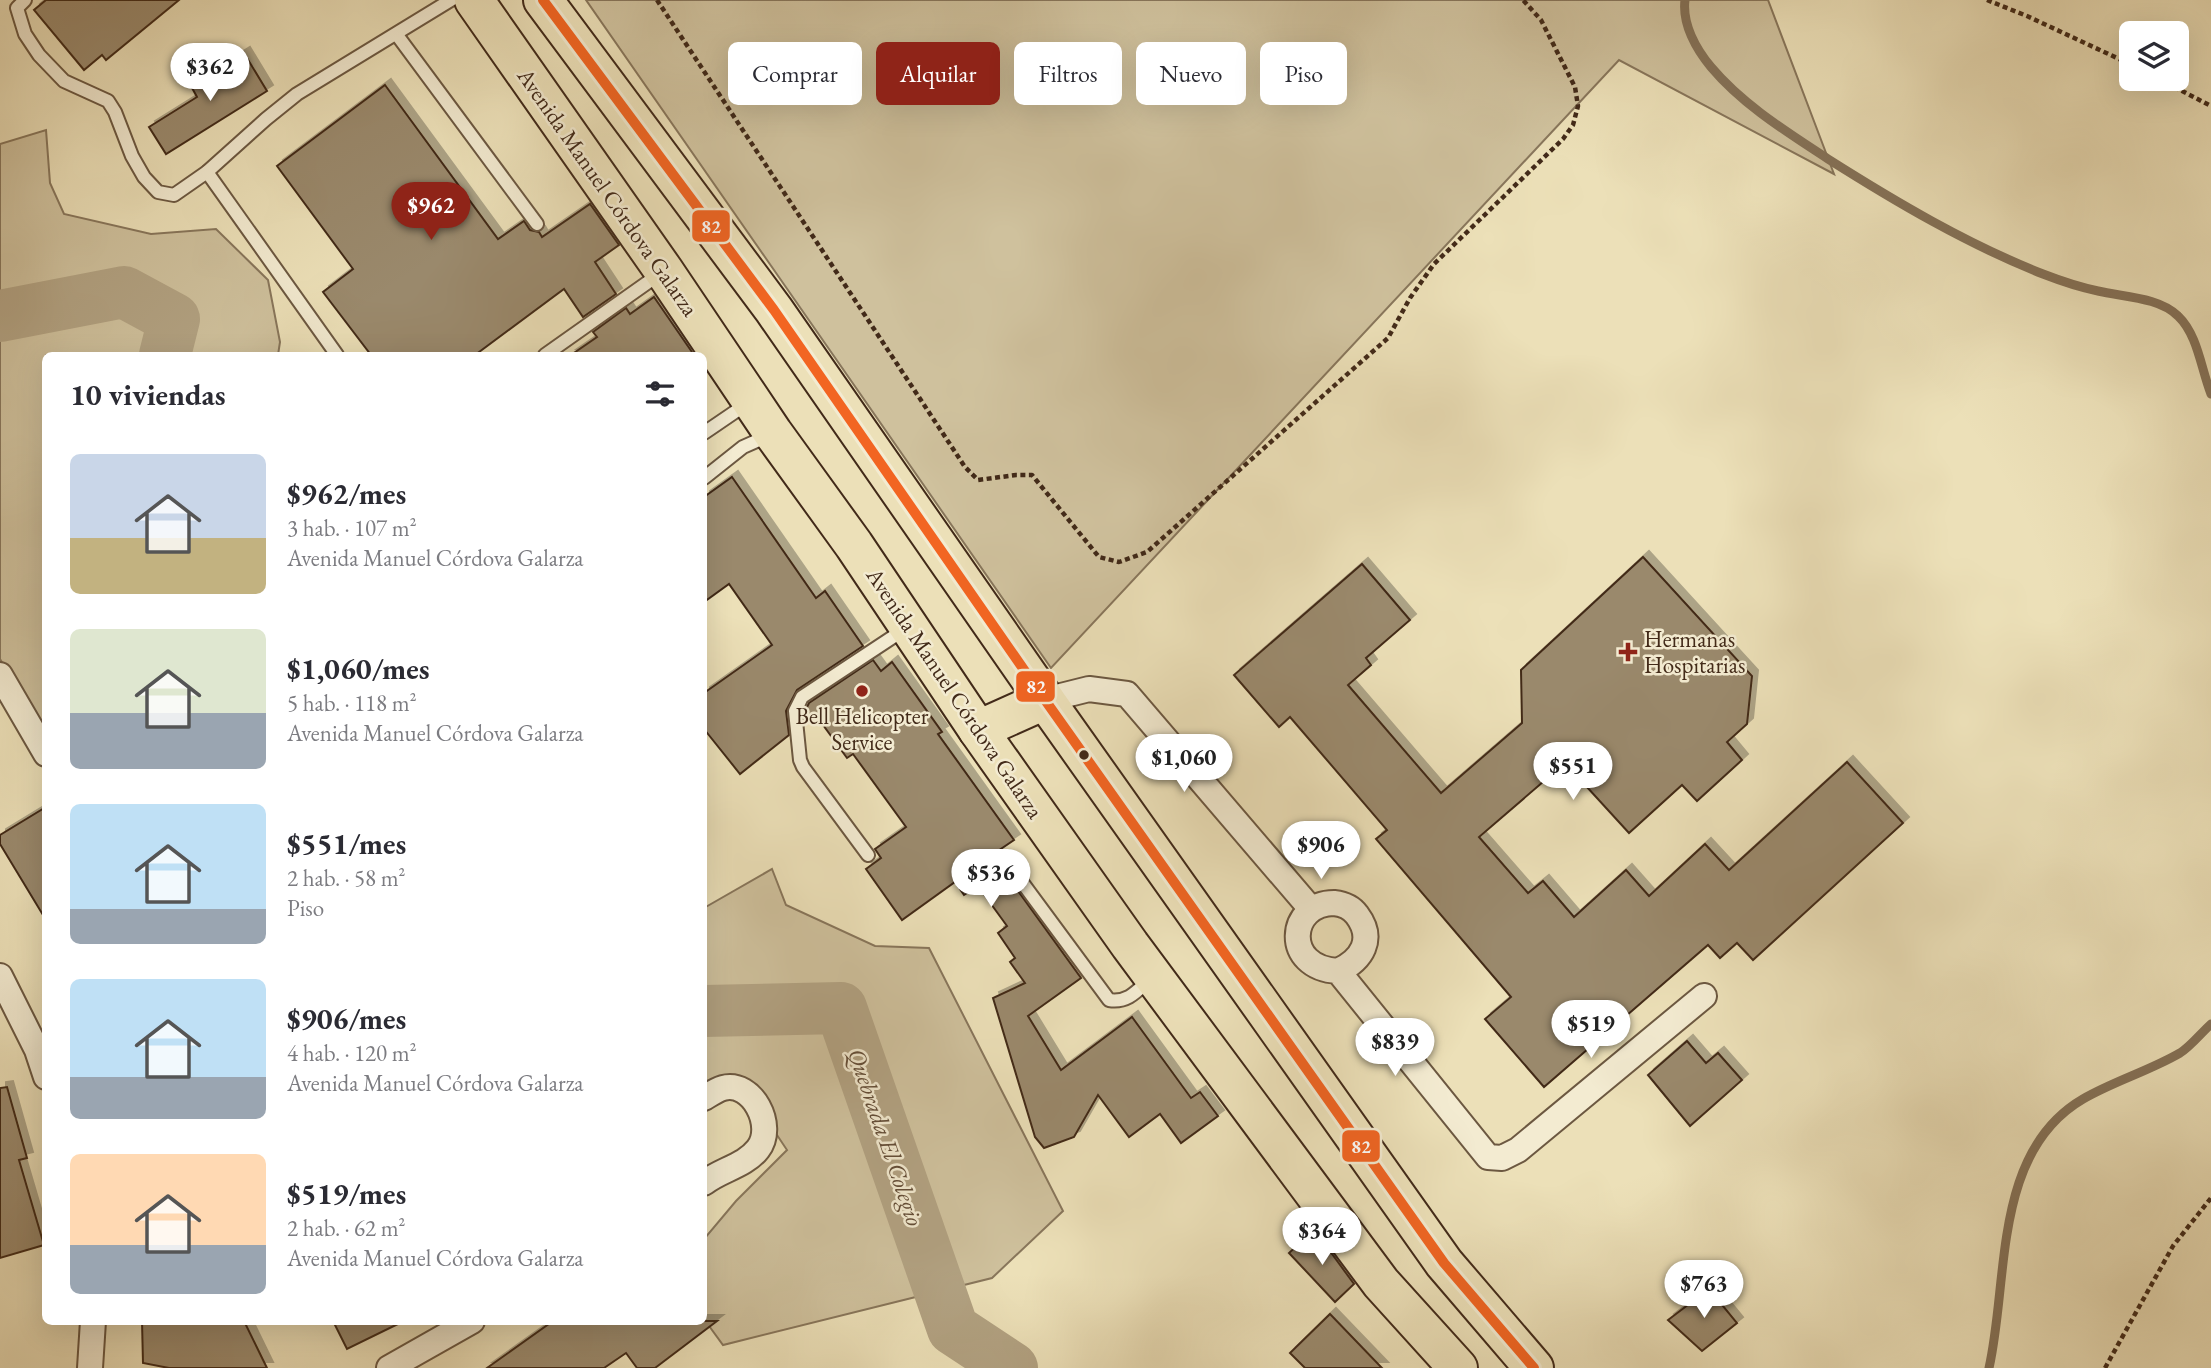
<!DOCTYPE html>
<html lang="es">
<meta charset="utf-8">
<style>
body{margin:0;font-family:"EB Garamond",serif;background:#f2f2f3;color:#2b2b33;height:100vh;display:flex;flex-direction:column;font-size:26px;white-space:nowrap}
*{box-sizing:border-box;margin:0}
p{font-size:23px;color:#7c7c81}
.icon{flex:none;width:38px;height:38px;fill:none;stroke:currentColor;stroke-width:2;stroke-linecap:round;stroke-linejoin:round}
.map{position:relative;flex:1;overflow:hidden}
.panel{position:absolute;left:42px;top:352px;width:665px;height:973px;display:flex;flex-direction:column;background:#fff;border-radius:10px;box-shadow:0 7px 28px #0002}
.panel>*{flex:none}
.banner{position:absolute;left:728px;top:42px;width:665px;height:63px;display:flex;gap:14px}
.fabs{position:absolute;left:2119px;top:21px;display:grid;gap:14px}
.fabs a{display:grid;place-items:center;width:70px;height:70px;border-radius:10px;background:#fff;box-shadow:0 7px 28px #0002;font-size:35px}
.price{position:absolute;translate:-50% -60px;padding:0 16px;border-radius:24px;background:#fff;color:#222;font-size:23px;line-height:46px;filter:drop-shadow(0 2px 4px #0008)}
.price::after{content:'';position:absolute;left:50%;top:42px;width:21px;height:16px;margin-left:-10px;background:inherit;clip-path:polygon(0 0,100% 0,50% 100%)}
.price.active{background:#8f2418;color:#fff}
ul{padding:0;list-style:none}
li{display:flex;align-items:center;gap:21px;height:175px;padding:0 28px}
li span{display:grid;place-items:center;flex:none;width:196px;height:140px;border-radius:10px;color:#555}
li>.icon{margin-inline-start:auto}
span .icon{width:84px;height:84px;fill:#fffc;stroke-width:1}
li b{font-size:30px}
h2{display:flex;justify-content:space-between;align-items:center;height:84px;padding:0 28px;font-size:30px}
.pill{padding:0 24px;border-radius:10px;background:#fff;box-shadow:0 7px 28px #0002;font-size:24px;line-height:63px}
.pill.active{background:#8f2418;color:#fff}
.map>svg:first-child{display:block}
.green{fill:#cfc19d;stroke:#88765b;stroke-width:2}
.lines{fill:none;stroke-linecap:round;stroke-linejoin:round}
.stream{stroke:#857258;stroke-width:9}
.river{stroke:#b2a282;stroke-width:52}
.building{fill:#9a896c;stroke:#422a19;stroke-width:2;filter:url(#shadow)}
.lane-casing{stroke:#6c5841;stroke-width:16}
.street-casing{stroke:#6c5841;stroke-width:28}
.primary-casing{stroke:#422a19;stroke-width:42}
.path{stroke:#422a19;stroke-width:4.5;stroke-dasharray:5 3.5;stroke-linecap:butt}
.lane{stroke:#f3ebd1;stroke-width:12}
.street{stroke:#f3ebd1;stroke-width:24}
.primary{stroke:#ece0b8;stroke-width:38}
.bus-1-casing{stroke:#f3ebd1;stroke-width:16}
.bus-1{stroke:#f26522;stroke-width:10}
.poi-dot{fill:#8f2418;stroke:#f3ebd1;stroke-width:2.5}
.bus-dot{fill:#422a19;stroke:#f3ebd1;stroke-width:2.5}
.labels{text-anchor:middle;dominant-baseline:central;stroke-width:5;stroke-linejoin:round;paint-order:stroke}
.street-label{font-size:23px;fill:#422a19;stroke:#f3ebd1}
.poi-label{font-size:23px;fill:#422a19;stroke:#f3ebd1;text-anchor:start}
.water-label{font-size:24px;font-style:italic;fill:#644e38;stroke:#f3ebd1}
.line-badge{stroke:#f3ebd1;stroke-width:2.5}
.badge-label{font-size:19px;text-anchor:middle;font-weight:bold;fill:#fff}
</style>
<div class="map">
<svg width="2211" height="1368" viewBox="0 0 2211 1368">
<defs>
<filter id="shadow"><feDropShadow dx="6" dy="-6" stdDeviation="0" flood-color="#0004"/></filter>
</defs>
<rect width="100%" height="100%" fill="#ece0b8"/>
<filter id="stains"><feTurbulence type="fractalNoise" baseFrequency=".00286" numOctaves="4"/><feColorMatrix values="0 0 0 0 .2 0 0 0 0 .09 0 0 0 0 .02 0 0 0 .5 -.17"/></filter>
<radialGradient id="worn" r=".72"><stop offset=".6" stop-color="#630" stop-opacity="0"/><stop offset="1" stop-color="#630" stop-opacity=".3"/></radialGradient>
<g class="green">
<polygon points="586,0 1768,0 1834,174 1619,60 1051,668"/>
<polygon points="46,130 50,183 64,214 151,234 216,229 268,280 280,342 278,355 46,355 45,733 0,659 0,144"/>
<polygon points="772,869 786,905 875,946 929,948 1063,1211 992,1278 723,1345 704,1319 704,1239 736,1201 787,1150 763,1114 708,1088 704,1088 704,908"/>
</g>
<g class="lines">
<g class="stream">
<path d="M1685,0C1682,24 1696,49 1711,67C1743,105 1787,132 1828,159C1896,202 1967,244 2043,274C2061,281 2079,287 2098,291C2123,297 2159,297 2178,316C2198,335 2201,369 2211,394"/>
<path d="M1989,1368C2009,1280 1992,1152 2083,1099C2114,1081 2149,1071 2180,1053C2191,1046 2201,1033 2211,1024"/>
</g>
<g class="river">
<polyline points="0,316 124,292 174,319 165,355"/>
<polyline points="704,1011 841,1008 953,1329 1012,1368"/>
</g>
</g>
<g class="building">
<polygon points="46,0 179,0 106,60 102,55 84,70 34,10"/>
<polygon points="244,53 267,91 166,154 149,127 197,97 191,86"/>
<polygon points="385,85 498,239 524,221 530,230 539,232 542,237 590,204 619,245 595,262 616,294 583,317 564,289 475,355 371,355 323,292 353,269 277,166"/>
<polygon points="654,297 694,355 571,355 597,337 593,332 626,308 630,314"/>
<polygon points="732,477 816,598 825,591 863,646 797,690 786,711 789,735 740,774 704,729 704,693 772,645 729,584 704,602 704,497"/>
<polygon points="1643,557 1752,676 1747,724 1727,742 1742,760 1697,801 1682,785 1629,833 1565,763 1479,837 1528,893 1543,881 1574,917 1626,870 1649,896 1705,844 1729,870 1847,762 1903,823 1753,960 1737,943 1720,958 1708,945 1544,1087 1485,1019 1511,997 1376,839 1387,830 1290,717 1279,727 1234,675 1362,564 1410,620 1366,658 1371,665 1348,685 1441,793 1522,723 1521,670"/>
<polygon points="873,660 881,671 892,662 942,732 938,734 1014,840 992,855 1081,978 1028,1016 1061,1070 1132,1017 1191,1098 1200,1092 1218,1116 1181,1143 1160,1114 1129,1137 1098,1095 1074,1137 1044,1148 1035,1137 993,998 1025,983 1010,962 1015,958 998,933 1007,926 978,886 964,895 955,882 902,920 866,869 881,858 875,849 906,827 853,754 847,758 815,714 805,722 804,713 809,703"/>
<polygon points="46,807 46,920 0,844 0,835"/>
<polygon points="1687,1041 1706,1063 1718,1053 1742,1080 1690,1126 1648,1075"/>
<polygon points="7,1087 27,1158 19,1160 44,1245 0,1258 0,1088"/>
<polygon points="1312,1232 1332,1254 1354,1284 1335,1302 1289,1253"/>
<polygon points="1709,1289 1737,1323 1702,1351 1668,1320"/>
<polygon points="1330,1314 1382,1368 1305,1368 1290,1353"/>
<polygon points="142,1321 244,1321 267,1368 169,1368 143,1363"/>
<polygon points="333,1321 404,1321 347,1349"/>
<polygon points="553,1321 717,1321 655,1368 637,1368 626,1353 604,1368 487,1368"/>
</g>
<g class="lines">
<g class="lane-casing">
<g id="lane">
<polyline points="25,0 17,8 25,34 39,55 64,81 108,101 115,112 132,156 144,177 158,192 174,195 207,172 266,119 297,94 451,0"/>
<polyline points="397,35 537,224"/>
<polyline points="207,172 337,355"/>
<polyline points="545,355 661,273"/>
<polyline points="704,433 748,403"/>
<polyline points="704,478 743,447 770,435"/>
<polyline points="868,855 803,767 800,760 795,711 802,697 905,629"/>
<path d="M1013,870L1109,1000C1128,1003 1137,991 1150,979"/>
</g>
</g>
<g class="street-casing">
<g id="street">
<polyline points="0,675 46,754"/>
<polyline points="1045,700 1089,689 1127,694 1311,909"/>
<path d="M1338,971C1362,960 1375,939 1357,915C1352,908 1343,904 1334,903C1288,903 1282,968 1338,971L1488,1157L1502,1158L1518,1150L1704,996"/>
<polyline points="0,976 37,1050 46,1077"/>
<path d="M704,1098C709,1095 716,1090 723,1088C752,1080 776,1126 758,1149C745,1166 720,1170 704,1183"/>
<polyline points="90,1368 93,1321"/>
<polyline points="389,1368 472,1321"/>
</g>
</g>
<g class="primary-casing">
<g id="primary">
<polyline points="474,0 664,271 773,433 854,545 978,730 1130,945 1381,1283 1458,1368"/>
<polyline points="543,0 774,310 1045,700 1444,1263 1534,1368"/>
<polyline points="978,730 1045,700"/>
</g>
</g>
<g class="path">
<polyline points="657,0 965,467 978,480 1016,475 1032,475 1099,557 1119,562 1147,552 1388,338 1410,298 1434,264 1563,139 1573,125 1578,106 1575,87 1541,20 1523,0"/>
<polyline points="1987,0 2027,16 2132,65"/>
<polyline points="2159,79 2211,106"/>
<polyline points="2105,1368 2173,1246 2211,1198"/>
</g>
<use href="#lane" class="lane"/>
<use href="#street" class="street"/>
<use href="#primary" class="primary"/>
<g class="bus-1-casing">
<polyline id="bus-1" points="543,0 774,310 1045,700 1444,1263 1534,1368"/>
</g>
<use href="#bus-1" class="bus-1"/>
</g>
<g class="poi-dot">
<path d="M1624.5 641.5h7v7h7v7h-7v7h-7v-7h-7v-7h7z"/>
<circle cx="862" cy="691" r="7"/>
</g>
<circle class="bus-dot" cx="1084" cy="755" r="6"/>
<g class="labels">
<g class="street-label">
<text transform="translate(608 192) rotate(55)">Avenida Manuel Córdova Galarza</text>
<text transform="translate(955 693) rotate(56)">Avenida Manuel Córdova Galarza</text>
</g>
<g class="poi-label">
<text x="1644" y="639">Hermanas<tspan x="1644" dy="26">Hospitarias</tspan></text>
<text x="862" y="716" text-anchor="middle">Bell Helicopter<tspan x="862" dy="26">Service</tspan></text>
</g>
<g class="water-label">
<text transform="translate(886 1137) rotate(71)">Quebrada El Colegio</text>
</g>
</g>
<g class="line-badge">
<rect x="691" y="209" width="40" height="34" rx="7" fill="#f26522"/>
<rect x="1015" y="670" width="41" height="33" rx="7" fill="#f26522"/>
<rect x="1341" y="1129" width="40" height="34" rx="7" fill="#f26522"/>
</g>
<g class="badge-label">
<text x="711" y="233">82</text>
<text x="1036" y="693">82</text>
<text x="1361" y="1153">82</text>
</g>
<rect width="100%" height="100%" filter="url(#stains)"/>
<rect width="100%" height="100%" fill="url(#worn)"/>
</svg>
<div class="fabs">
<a><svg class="icon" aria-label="layers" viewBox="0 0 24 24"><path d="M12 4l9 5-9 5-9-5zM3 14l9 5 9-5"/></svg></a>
</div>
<b class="price" style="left:210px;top:103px">$362</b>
<b class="price active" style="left:431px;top:242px">$962</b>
<b class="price" style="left:1184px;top:794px">$1,060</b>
<b class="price" style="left:1573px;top:802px">$551</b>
<b class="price" style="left:1321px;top:881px">$906</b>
<b class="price" style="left:991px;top:909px">$536</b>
<b class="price" style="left:1591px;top:1060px">$519</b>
<b class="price" style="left:1395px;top:1078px">$839</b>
<b class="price" style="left:1322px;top:1267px">$364</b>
<b class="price" style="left:1704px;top:1320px">$763</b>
<div class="banner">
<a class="pill">Comprar</a>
<a class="pill active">Alquilar</a>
<a class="pill">Filtros</a>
<a class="pill">Nuevo</a>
<a class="pill">Piso</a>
</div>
<section class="panel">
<h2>10 viviendas<svg class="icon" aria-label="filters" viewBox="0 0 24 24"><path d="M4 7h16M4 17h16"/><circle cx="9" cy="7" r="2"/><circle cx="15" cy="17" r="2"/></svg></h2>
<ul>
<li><span style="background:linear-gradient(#c9d6e8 60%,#c2b280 0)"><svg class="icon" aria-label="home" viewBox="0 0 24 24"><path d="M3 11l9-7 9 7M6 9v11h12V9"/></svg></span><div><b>$962/mes</b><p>3 hab. · 107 m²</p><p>Avenida Manuel Córdova Galarza</p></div></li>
<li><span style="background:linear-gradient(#dfe7d0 60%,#9aa5b1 0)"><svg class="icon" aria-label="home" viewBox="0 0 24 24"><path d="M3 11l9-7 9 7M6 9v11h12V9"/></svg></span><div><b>$1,060/mes</b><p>5 hab. · 118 m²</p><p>Avenida Manuel Córdova Galarza</p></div></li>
<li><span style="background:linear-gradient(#bfe0f5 75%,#9aa5b1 0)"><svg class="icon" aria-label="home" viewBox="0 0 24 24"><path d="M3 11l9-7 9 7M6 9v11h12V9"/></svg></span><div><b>$551/mes</b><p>2 hab. · 58 m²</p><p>Piso</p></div></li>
<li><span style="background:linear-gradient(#bfe0f5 70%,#9aa5b1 0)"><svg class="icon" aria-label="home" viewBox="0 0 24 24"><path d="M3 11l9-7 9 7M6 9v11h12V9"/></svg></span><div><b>$906/mes</b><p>4 hab. · 120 m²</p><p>Avenida Manuel Córdova Galarza</p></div></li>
<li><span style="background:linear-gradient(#ffd9b3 65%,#9aa5b1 0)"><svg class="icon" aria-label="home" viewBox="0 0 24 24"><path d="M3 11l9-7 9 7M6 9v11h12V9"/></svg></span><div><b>$519/mes</b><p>2 hab. · 62 m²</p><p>Avenida Manuel Córdova Galarza</p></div></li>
</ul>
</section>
</div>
